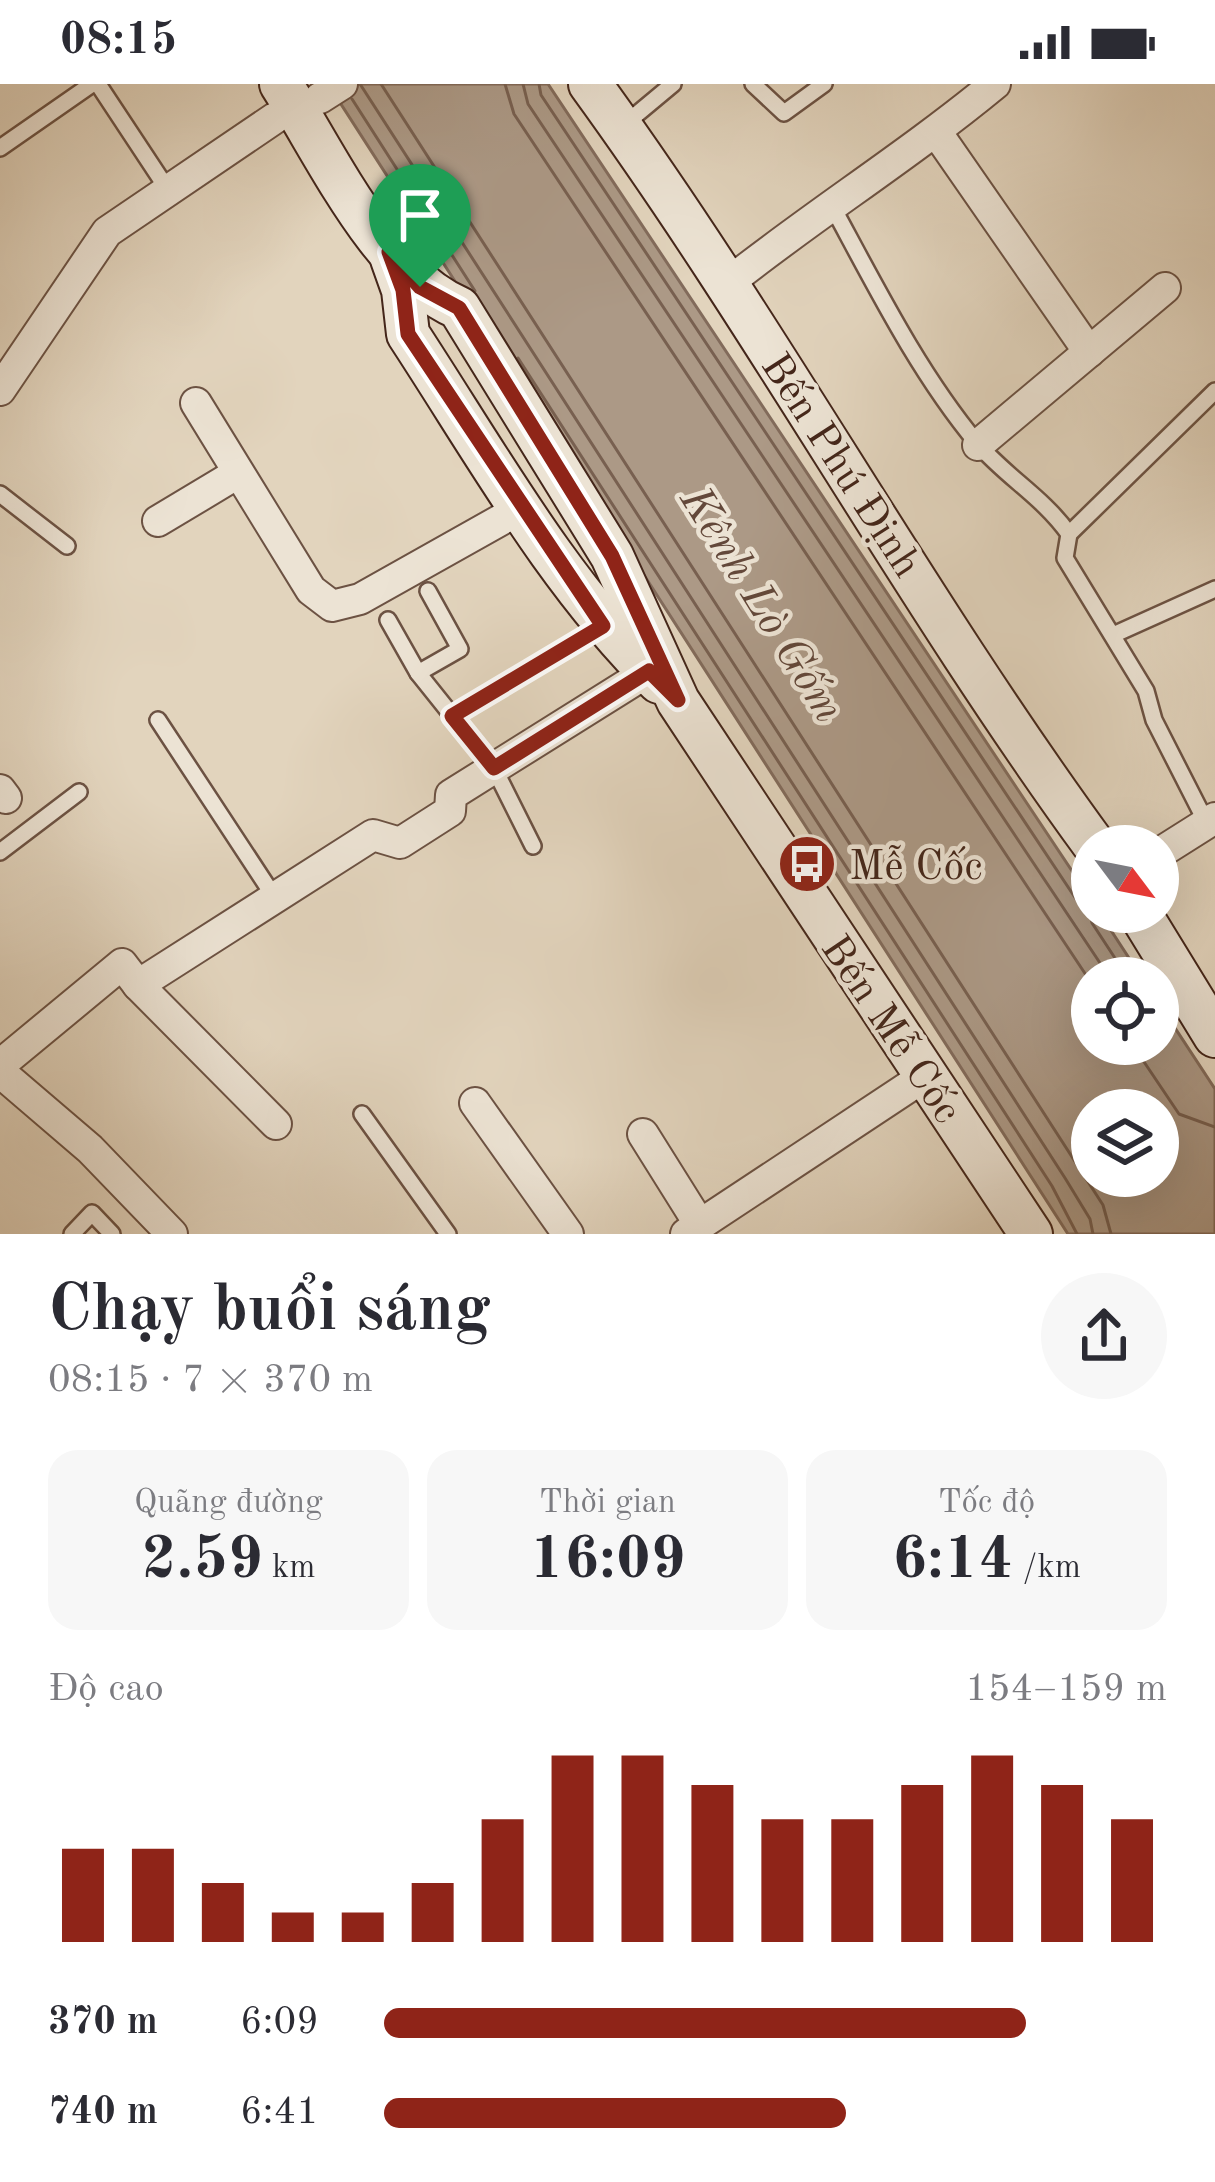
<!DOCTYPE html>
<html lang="vi">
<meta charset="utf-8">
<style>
:root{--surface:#fff;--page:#f7f7f7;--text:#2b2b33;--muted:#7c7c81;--accent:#8f2418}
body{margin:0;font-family:"Old Standard TT",serif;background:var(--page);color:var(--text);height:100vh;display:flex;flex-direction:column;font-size:45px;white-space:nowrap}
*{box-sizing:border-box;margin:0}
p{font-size:39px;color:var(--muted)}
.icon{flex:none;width:66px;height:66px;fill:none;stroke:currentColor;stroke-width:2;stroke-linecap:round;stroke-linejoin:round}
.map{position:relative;height:1150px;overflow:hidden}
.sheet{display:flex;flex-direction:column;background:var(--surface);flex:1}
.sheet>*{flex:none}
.needle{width:78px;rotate:122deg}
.buttons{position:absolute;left:1071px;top:741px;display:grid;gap:24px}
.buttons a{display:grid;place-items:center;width:108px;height:108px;border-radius:50%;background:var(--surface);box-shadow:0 12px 48px #0002;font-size:60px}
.pin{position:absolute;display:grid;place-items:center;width:102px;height:102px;color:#fff;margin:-123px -51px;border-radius:50% 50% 50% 0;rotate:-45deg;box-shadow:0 0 12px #0007}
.pin .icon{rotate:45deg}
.round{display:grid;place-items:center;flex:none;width:126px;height:126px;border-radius:63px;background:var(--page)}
.overview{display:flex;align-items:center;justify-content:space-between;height:204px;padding:0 48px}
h1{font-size:66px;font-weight:600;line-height:90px}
.figures{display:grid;grid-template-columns:repeat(3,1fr);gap:18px;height:204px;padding:12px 48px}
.figures div{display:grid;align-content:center;border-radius:30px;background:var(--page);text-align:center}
.figures b{font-size:60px;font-weight:600}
.figures small{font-size:33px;font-weight:400}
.figures p{font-size:33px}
.chart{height:336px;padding:24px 48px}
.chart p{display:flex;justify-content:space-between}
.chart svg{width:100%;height:216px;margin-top:12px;stroke:var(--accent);stroke-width:6}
ul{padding:0 48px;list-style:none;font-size:39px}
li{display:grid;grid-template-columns:192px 144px 1fr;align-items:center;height:90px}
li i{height:30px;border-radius:15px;background:var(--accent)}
.status{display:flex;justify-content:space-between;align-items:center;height:84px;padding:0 60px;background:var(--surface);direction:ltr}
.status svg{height:33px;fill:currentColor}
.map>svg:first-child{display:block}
.water{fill:#ac9986;stroke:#826b5b;stroke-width:3;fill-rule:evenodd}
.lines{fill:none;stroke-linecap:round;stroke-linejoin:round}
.shore{stroke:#786050;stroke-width:3}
.lane-casing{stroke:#6c5243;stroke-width:20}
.street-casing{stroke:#6c5243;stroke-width:34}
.secondary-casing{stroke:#44261a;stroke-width:46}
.lane{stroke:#ece3d4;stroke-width:15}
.street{stroke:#ece3d4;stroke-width:30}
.secondary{stroke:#ece3d4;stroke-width:42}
.route-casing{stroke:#fff;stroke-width:24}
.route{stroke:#8f2418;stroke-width:15}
.labels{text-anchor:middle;stroke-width:9;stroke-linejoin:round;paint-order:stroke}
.street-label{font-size:42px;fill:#44261a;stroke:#ece3d4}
.poi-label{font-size:42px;fill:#44261a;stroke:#ece3d4;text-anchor:start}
.water-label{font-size:45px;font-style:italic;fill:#63483a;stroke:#ece3d4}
</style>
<div class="status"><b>08:15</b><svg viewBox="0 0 49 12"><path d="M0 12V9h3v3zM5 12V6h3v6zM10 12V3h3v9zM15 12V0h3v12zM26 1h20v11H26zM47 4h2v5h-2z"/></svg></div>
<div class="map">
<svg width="1215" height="1150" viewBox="0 0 1215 1150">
<rect width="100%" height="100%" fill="#e2d4bd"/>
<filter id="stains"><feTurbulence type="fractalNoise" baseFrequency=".00167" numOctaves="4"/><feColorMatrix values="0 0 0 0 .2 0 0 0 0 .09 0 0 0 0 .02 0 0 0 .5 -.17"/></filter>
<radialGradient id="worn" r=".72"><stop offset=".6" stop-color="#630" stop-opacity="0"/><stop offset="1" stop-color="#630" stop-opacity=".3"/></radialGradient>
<path class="water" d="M328,0H548L1092,817V828H1099L1142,894H1092V960H1158V918L1215,1005V1150H1068ZM1092,1026H1158V1092H1092Z"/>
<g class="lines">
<g class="shore">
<polyline points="360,0 1065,1094 1090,1135 1093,1150"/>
<polyline points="381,0 1103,1121 1111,1150"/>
<polyline points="505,0 514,30 1092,900"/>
<polyline points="523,0 528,20 1110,894"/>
<polyline points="539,0 541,11 1076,815 1089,824 1092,839 1128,894"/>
<polyline points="352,15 475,207"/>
<polyline points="518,274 1052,1102 1077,1150"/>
<polyline points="1132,960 1179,1030 1215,1043"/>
</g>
<g class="lane-casing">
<g id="lane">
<polyline points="98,0 168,106"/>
<polyline points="753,0 784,29 824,0"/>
<polyline points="625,40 673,0"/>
<polyline points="0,64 92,0"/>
<path d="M831,120C875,201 918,288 977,359C1006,393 1043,413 1069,450L1065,474L1146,607L1154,636L1206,738"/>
<polyline points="0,410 67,462"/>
<polyline points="1069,450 1215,307"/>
<polyline points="388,536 418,589 494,684 533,762"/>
<polyline points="1113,551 1215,505"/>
<polyline points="418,589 460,565 428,507"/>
<polyline points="452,632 603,542"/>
<polyline points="158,636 275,814"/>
<polyline points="0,768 79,708"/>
<polyline points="362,1030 448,1150"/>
<polyline points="72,1150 92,1129 112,1150"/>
</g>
</g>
<g class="street-casing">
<g id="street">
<polyline points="320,14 342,0"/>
<polyline points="937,49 1089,268"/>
<path d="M728,199C815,130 909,71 995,0"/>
<polyline points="0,306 107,148 275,34"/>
<polyline points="196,319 311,506 332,522 360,515 522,424"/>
<polyline points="978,361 1165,204"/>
<polyline points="158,437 238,389"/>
<polyline points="0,706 6,714"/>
<polyline points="1158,770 1215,734"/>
<polyline points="138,901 276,1040"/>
<polyline points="0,981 122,880 138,901 373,751 400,759 450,727 451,711 649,587"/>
<polyline points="0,988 90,1065 172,1150"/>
<polyline points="475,1019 568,1150"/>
<polyline points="643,1050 700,1141"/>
<polyline points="686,1150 925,992"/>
</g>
</g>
<g class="secondary-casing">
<g id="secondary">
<path d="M281,0C326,70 381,191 459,224L612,472L678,617L1031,1150"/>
<path d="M590,0C769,246 915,516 1095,762"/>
<path d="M392,175L403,206L408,250C486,369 557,498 659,598"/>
<polyline points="1139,828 1215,952"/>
</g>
</g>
<use href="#lane" class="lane"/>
<use href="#street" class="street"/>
<use href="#secondary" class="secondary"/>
</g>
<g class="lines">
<g class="route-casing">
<polygon id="route" points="389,168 420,203 459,224 612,472 678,616 649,587 494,684 452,632 603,542 408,250 403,206"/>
</g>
<use href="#route" class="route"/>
</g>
<defs>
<g id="bus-disc" transform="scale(3)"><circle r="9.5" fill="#8f2418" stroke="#ece3d4"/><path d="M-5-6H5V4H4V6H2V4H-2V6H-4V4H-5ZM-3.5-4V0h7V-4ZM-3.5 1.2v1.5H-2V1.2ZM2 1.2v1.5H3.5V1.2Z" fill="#fff"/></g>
</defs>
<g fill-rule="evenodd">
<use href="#bus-disc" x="807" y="780"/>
</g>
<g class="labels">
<g class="street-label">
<text transform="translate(843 380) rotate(57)" y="15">Bến Phú Định</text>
<text transform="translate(893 944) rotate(56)" y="15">Bến Mễ Cốc</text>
</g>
<g class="poi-label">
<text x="849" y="795">Mễ Cốc</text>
</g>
<g class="water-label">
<text transform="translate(764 519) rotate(58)" y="16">Kênh Lò Gốm</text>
</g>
</g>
<rect width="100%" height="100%" filter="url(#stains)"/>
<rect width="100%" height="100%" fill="url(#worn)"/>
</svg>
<div class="buttons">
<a><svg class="needle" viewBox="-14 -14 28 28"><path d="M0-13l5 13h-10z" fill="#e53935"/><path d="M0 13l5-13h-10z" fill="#7c7c81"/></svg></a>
<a><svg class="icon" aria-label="locate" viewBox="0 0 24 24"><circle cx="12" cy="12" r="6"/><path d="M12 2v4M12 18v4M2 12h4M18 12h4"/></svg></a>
<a><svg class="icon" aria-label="layers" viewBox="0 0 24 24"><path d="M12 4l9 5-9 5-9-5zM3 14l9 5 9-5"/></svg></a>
</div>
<div class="pin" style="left:420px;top:203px;background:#1e9e55"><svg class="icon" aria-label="arrive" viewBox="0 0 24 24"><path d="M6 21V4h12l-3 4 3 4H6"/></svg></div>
</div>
<section class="sheet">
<div class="overview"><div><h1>Chạy buổi sáng</h1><p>08:15 · 7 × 370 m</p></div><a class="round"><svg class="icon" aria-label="share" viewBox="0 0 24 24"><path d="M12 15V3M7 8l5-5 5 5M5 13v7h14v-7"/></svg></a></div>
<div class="figures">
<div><p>Quãng đường</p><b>2.59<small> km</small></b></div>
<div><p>Thời gian</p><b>16:09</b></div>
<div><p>Tốc độ</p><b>6:14<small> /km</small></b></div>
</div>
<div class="chart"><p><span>Độ cao</span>154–159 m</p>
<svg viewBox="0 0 160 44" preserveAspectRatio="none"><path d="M5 44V25M15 44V25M25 44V32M35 44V38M45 44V38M55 44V32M65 44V19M75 44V6M85 44V6M95 44V12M105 44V19M115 44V19M125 44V12M135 44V6M145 44V12M155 44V19"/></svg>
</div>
<ul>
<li><b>370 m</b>6:09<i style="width:82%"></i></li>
<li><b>740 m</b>6:41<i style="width:59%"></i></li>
</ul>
</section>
